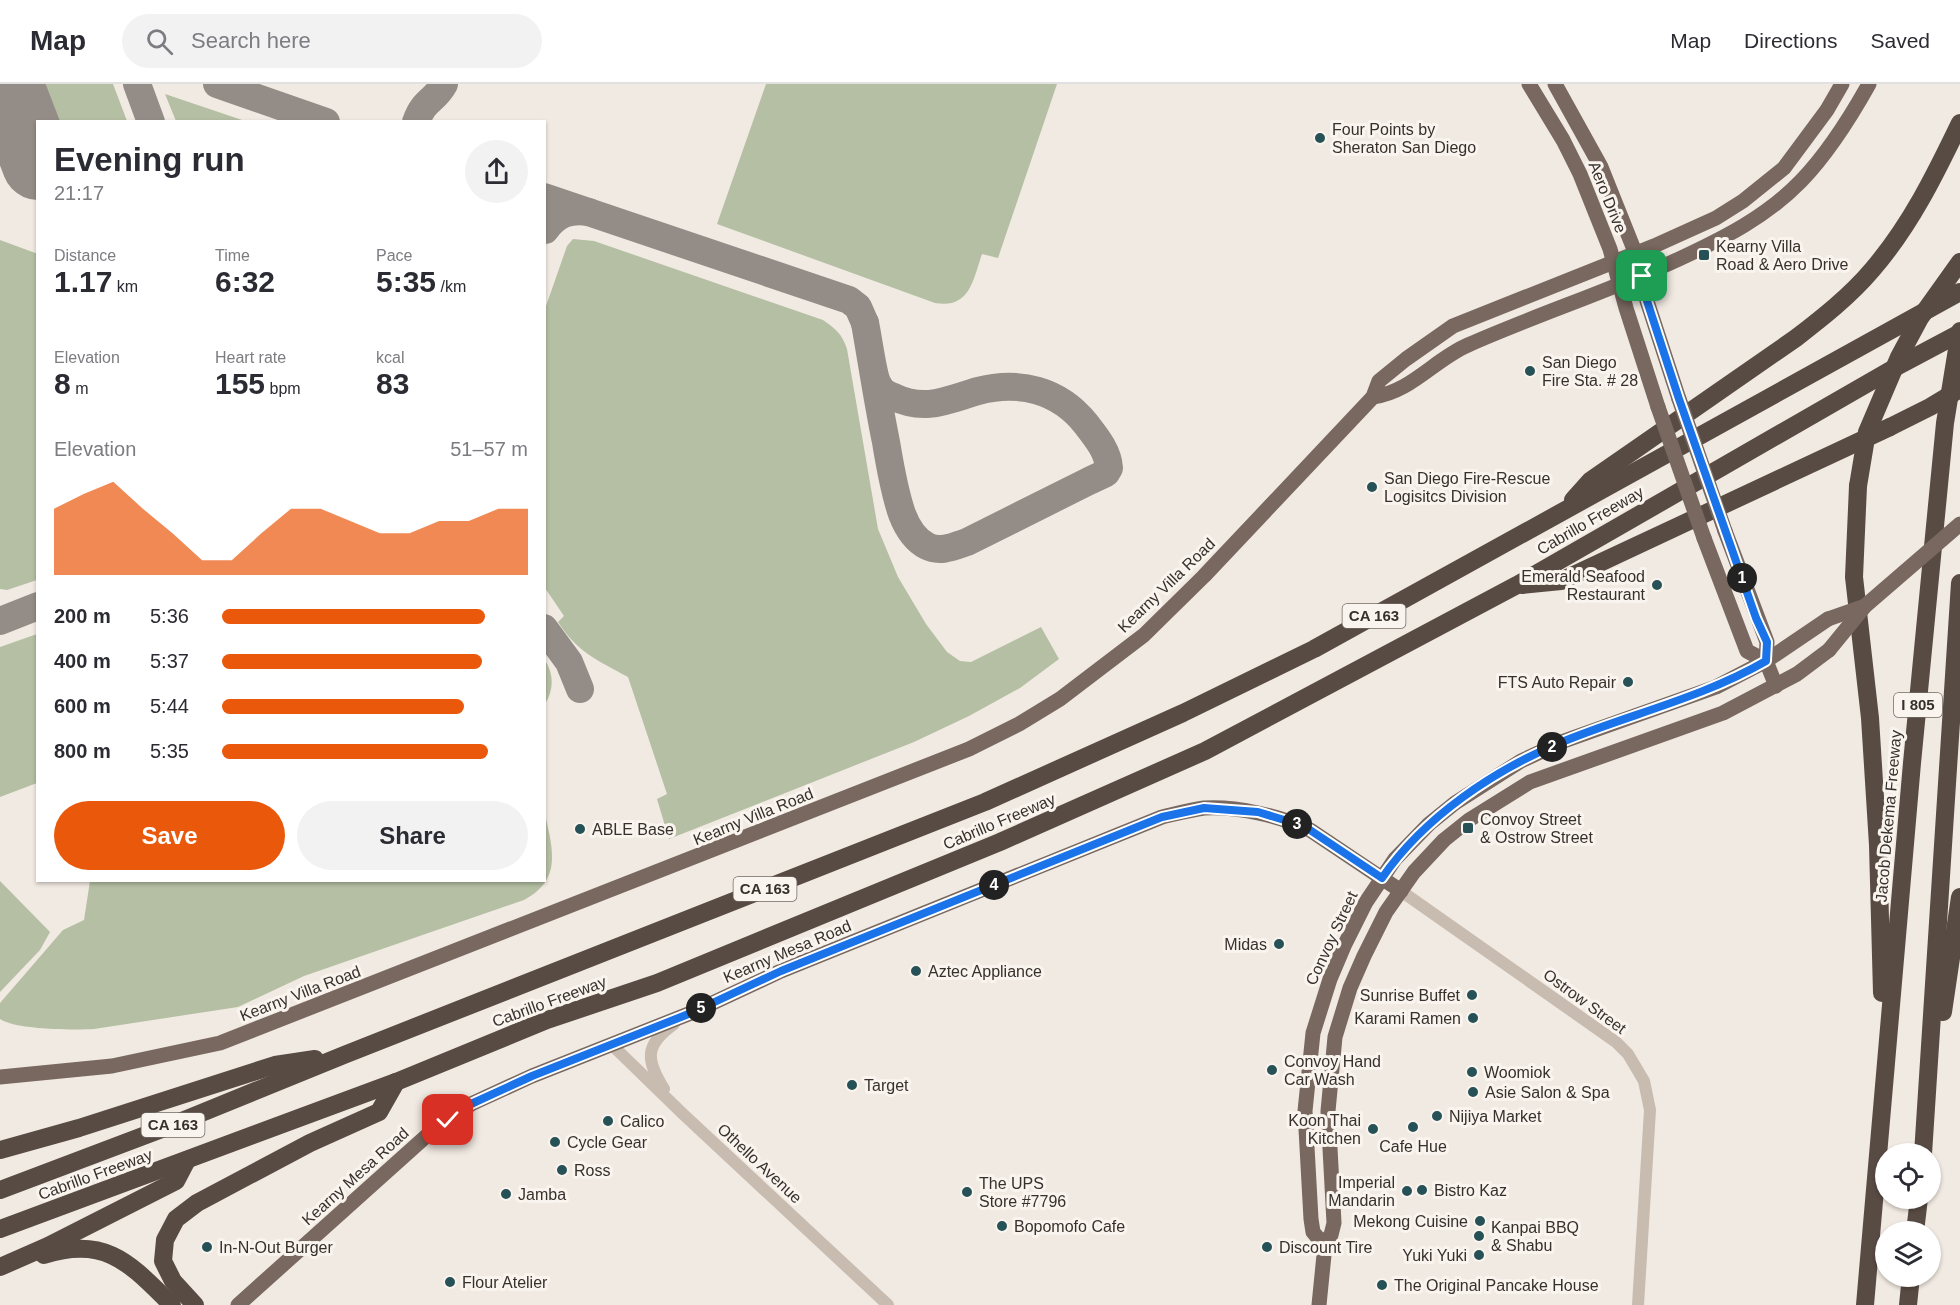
<!DOCTYPE html>
<meta charset="utf-8">
<style>
:root{--surface:#fff;--page:#f2f2f3;--text:#2b2b33;--muted:#7c7c81;--line:#e1e1e2;--accent:#ea580c}
body{margin:0;font-family:Arial,sans-serif;background:var(--page);color:var(--text);height:100vh;display:flex;flex-direction:column;font-size:22px;white-space:nowrap}
*{box-sizing:border-box;margin:0}
p{font-size:20px;color:var(--muted)}
.icon{flex:none;width:33px;height:33px;fill:none;stroke:currentColor;stroke-width:2;stroke-linecap:round;stroke-linejoin:round}
.map{position:relative;flex:1;overflow:hidden}
.details{position:absolute;left:36px;top:36px;width:510px;height:762px;display:flex;flex-direction:column;background:var(--surface);border-radius:0px;box-shadow:0 2px 4px #0004}
.details>*{flex:none}
.buttons{position:absolute;left:1875px;top:1059px;display:grid;gap:12px}
.buttons a{display:grid;place-items:center;width:66px;height:66px;border-radius:50%;background:var(--surface);box-shadow:0 2px 4px #0004;font-size:30px}
.pin{position:absolute;display:grid;place-items:center;width:51px;height:51px;color:#fff;margin:-26px;border-radius:12px;box-shadow:0 3px 9px #0006}
.km{position:absolute;width:30px;height:30px;margin:-15px;border-radius:50%;background:#222;color:#fff;font-size:16px;line-height:30px;text-align:center}
.round{display:grid;place-items:center;flex:none;width:63px;height:63px;border-radius:32px;background:var(--page)}
.headline{display:flex;align-items:center;justify-content:space-between;height:102px;padding:0 18px}
h1{font-size:33px;font-weight:700;line-height:45px}
.stats{display:grid;grid-template-columns:repeat(3,1fr);gap:9px;height:102px;padding:6px 18px}
.stats div{display:grid;align-content:center}
.stats b{font-size:30px;font-weight:700}
.stats small{font-size:16px;font-weight:400}
.stats p{font-size:16px}
.chart{height:168px;padding:12px 18px}
.chart p{display:flex;justify-content:space-between}
.chart svg{width:100%;height:108px;margin-top:6px;fill:var(--accent);opacity:.7}
.button{display:flex;gap:12px;margin-top:auto;padding:12px 18px}
.button a{flex:1;height:69px;border-radius:36px;background:var(--accent);color:#fff;font-size:24px;font-weight:700;line-height:69px;text-align:center}
.button a+a{background:var(--page);color:var(--text)}
ul{padding:0 18px;list-style:none;font-size:20px}
li{display:grid;grid-template-columns:96px 72px 1fr;align-items:center;height:45px}
li i{height:15px;border-radius:8px;background:var(--accent)}
header{display:flex;align-items:center;gap:36px;box-sizing:border-box;height:84px;padding:0 30px;background:var(--surface);border-bottom:2px solid var(--line)}
header strong{font-size:28px}
nav{display:flex;gap:33px;margin-inline-start:auto;font-size:21px}
.search{width:420px;height:54px;background:var(--page);display:flex;align-items:center;gap:15px;box-sizing:border-box;padding:0 21px;border-radius:33px;color:var(--muted);font-size:22px}
.map>svg:first-child{display:block}
.green{fill:#b5bfa3}
.lines{fill:none;stroke-linecap:round;stroke-linejoin:round}
.taxiway{stroke:#948d87;stroke-width:28}
.runway{stroke:#948d87;stroke-width:72}
.minor{stroke:#c8bbaf;stroke-width:12}
.major{stroke:#78685f;stroke-width:15}
.highway{stroke:#584b44;stroke-width:18}
.major-bridge{stroke:#78685f;stroke-width:15}
.highway-bridge{stroke:#584b44;stroke-width:18}
.route-casing{stroke:#fff;stroke-width:12}
.route{stroke:#1a73e8;stroke-width:8}
.poi-dot{fill:#265156;stroke:#f9f4ee;stroke-width:2}
.labels{text-anchor:middle;stroke-width:6;stroke-linejoin:round;paint-order:stroke}
.shield{fill:#f9f4ee;stroke:#726b66;stroke-width:1.5}
.shield-label{font-size:15px;font-weight:bold;fill:#38302c}
.poi-label{font-size:16px;fill:#38302c;stroke:#f9f4ee;text-anchor:start}
.street-label{font-size:16px;fill:#38302c;stroke:#f9f4ee}
</style>
<header>
<strong>Map</strong>
<div class="search"><svg class="icon" aria-label="search" viewBox="0 0 24 24"><circle cx="10" cy="10" r="6"/><path d="M15 15l6 6"/></svg>Search here</div>
<nav><a>Map</a><a>Directions</a><a>Saved</a></nav>
</header>
<div class="map">
<svg width="1960" height="1221" viewBox="0 0 1960 1221">
<rect width="100%" height="100%" fill="#f1eae2"/>
<g class="green">
<polygon points="36,0 113,0 127,37 50,37"/>
<path d="M766,0H1057L998,174L982,170C973,196 970,225 935,219L717,140Z"/>
<polygon points="165,10 245,37 176,37"/>
<path d="M573,155L594,157L823,236C836,245 842,250 847,265L878,445L898,493L926,540L947,568L960,577L971,578L1041,543L1059,575L1020,604L969,632L914,658L669,755L657,715L667,710L628,593C597,576 578,569 558,538L564,532L545,504V225L567,162Z"/>
<polygon points="0,156 38,170 37,496 7,506 0,505"/>
<polygon points="37,550 37,699 0,713 0,563"/>
<path d="M545,576C554,591 554,605 545,620Z"/>
<path d="M545,730C553,766 562,796 524,816L304,892L238,923L94,945C74,946 16,946 0,935V919L63,846L84,836L90,797L544,796Z"/>
<polygon points="0,797 50,848 40,866 0,908"/>
</g>
<g class="lines">
<g class="taxiway">
<polyline points="137,0 151,38"/>
<polyline points="217,0 326,38"/>
<path d="M416,38C424,15 435,17 444,0"/>
<polyline points="544,113 849,216 858,223 865,239"/>
<path d="M545,146C557,130 569,125 589,128"/>
<path d="M865,239C868,252 873,294 879,302C882,308 888,311 894,313C925,328 947,316 978,307C1019,296 1059,306 1086,340C1096,353 1108,367 1109,384L1106,389L1089,397L967,458C955,462 940,469 927,462C915,456 907,443 902,430C894,407 890,382 886,358C878,319 872,279 865,239Z"/>
<polyline points="0,537 38,522"/>
<polyline points="544,544 569,578 580,605"/>
</g>
<polyline class="runway" points="7,0 38,80"/>
<g class="minor">
<polyline points="1401,807 1616,958 1628,970 1644,997 1650,1026 1638,1221"/>
<polyline points="612,961 683,1030 888,1221"/>
<path d="M664,1005C646,976 644,961 674,940"/>
</g>
<g class="major">
<polyline points="1529,0 1563,56 1580,90 1610,165 1626,224 1658,323"/>
<polyline points="1555,0 1601,83 1635,168 1647,217 1679,315"/>
<path d="M1373,313C1411,308 1435,275 1468,261C1538,230 1610,207 1679,175C1724,154 1766,133 1801,97C1828,69 1850,34 1869,0"/>
<polyline points="1725,447 1767,558 1766,577 1776,602"/>
<polyline points="1704,454 1747,567 1766,577"/>
<polyline points="0,993 112,982 220,959 969,665 1019,640 1060,615 1144,551 1204,492 1373,313 1379,297 1406,275 1453,242 1654,162 1716,134 1743,117 1784,84 1827,26 1842,0"/>
<polyline points="1323,1160 1331,1151 1334,1139 1328,1027 1335,953 1350,904 1364,872 1386,828 1414,788 1444,756 1469,736 1530,698 1723,629 1797,590 1829,566"/>
<path d="M238,1221L432,1047L471,1020L532,992L691,929L781,887L1162,733C1175,730 1190,726 1204,724C1237,722 1280,732 1310,746L1401,807"/>
<polyline points="1319,1221 1324,1171 1323,1160 1313,1148 1311,1135 1305,1027 1313,949 1330,895 1344,862 1366,818 1395,775 1429,740 1455,719 1521,677 1564,657 1716,603 1766,577 1828,535"/>
</g>
<g class="highway">
<polyline points="1858,402 1854,493 1870,634 1878,761 1882,909"/>
<path d="M1573,416L1590,397L1796,254C1822,234 1850,212 1872,186C1910,142 1935,91 1960,39"/>
<polyline points="1522,501 1561,497 1890,343"/>
<polyline points="1943,928 1960,813"/>
<polyline points="0,1066 79,1044 275,981 315,975"/>
<polyline points="1923,1070 1960,499"/>
<polyline points="0,1106 167,1043 344,971 985,718 1183,629 1314,565 1960,208"/>
<polyline points="0,1145 396,998 547,936 657,899 1000,758 1205,667 1517,501 1896,283"/>
<polyline points="1915,1148 1919,1114"/>
<path d="M44,1171C107,1151 131,1181 172,1221"/>
<polyline points="0,1183 48,1162 176,1097 187,1076"/>
<polyline points="195,1221 173,1197 163,1177 165,1156 176,1135 197,1119 310,1059 379,1028 396,998"/>
<polyline points="1865,1221 1912,679 1945,339 1960,247"/>
<polyline points="1908,1221 1911,1192"/>
</g>
<g class="major-bridge">
<polyline points="1679,315 1725,447"/>
<polyline points="1658,323 1704,454"/>
<polyline points="1828,535 1865,522"/>
<polyline points="1829,566 1865,522 1960,440"/>
</g>
<g class="highway-bridge">
<polyline points="1896,283 1960,249"/>
<polyline points="1890,343 1930,323 1960,305"/>
<polyline points="1858,402 1867,348 1899,273 1920,234 1960,178"/>
</g>
</g>
<g class="lines">
<g class="route-casing">
<path id="route" d="M448,1036L471,1020L532,992L691,929L781,887L1162,733L1204,724L1258,728L1294,739L1310,746L1382,794C1424,733 1494,686 1562,658C1630,630 1702,614 1766,577L1767,558L1756,534L1679,315L1647,217L1642,192"/>
</g>
<use href="#route" class="route"/>
</g>
<g class="poi-dot">
<circle cx="1320" cy="54" r="6"/>
<rect x="1698" y="165" width="12" height="12" rx="3"/>
<circle cx="1530" cy="287" r="6"/>
<circle cx="1372" cy="403" r="6"/>
<circle cx="1657" cy="501" r="6"/>
<circle cx="1628" cy="598" r="6"/>
<rect x="1462" y="738" width="12" height="12" rx="3"/>
<circle cx="580" cy="745" r="6"/>
<circle cx="1279" cy="860" r="6"/>
<circle cx="916" cy="887" r="6"/>
<circle cx="1472" cy="911" r="6"/>
<circle cx="1473" cy="934" r="6"/>
<circle cx="1272" cy="986" r="6"/>
<circle cx="1472" cy="988" r="6"/>
<circle cx="852" cy="1001" r="6"/>
<circle cx="1473" cy="1008" r="6"/>
<circle cx="1437" cy="1032" r="6"/>
<circle cx="608" cy="1037" r="6"/>
<circle cx="1413" cy="1043" r="6"/>
<circle cx="1373" cy="1045" r="6"/>
<circle cx="555" cy="1058" r="6"/>
<circle cx="562" cy="1086" r="6"/>
<circle cx="1422" cy="1106" r="6"/>
<circle cx="1407" cy="1107" r="6"/>
<circle cx="967" cy="1108" r="6"/>
<circle cx="506" cy="1110" r="6"/>
<circle cx="1480" cy="1137" r="6"/>
<circle cx="1002" cy="1142" r="6"/>
<circle cx="1479" cy="1152" r="6"/>
<circle cx="207" cy="1163" r="6"/>
<circle cx="1267" cy="1163" r="6"/>
<circle cx="1479" cy="1171" r="6"/>
<circle cx="450" cy="1198" r="6"/>
<circle cx="1382" cy="1201" r="6"/>
</g>
<g class="labels">
<g class="shield">
<rect x="1342.5" y="520" width="63" height="24" rx="4.5"/>
<rect x="1894" y="609" width="48" height="24" rx="4.5"/>
<rect x="733.5" y="793" width="63" height="24" rx="4.5"/>
<rect x="141.5" y="1029" width="63" height="24" rx="4.5"/>
</g>
<g class="shield-label">
<text x="1374" y="537">CA 163</text>
<text x="1918" y="626">I 805</text>
<text x="765" y="810">CA 163</text>
<text x="173" y="1046">CA 163</text>
</g>
<g class="poi-label">
<text x="1332" y="51">Four Points by<tspan x="1332" dy="18">Sheraton San Diego</tspan></text>
<text x="1716" y="168">Kearny Villa<tspan x="1716" dy="18">Road &amp; Aero Drive</tspan></text>
<text x="1542" y="284">San Diego<tspan x="1542" dy="18">Fire Sta. # 28</tspan></text>
<text x="1384" y="400">San Diego Fire-Rescue<tspan x="1384" dy="18">Logisitcs Division</tspan></text>
<text x="1645" y="498" text-anchor="end">Emerald Seafood<tspan x="1645" dy="18">Restaurant</tspan></text>
<text x="1616" y="604" text-anchor="end">FTS Auto Repair</text>
<text x="1480" y="741">Convoy Street<tspan x="1480" dy="18">&amp; Ostrow Street</tspan></text>
<text x="592" y="751">ABLE Base</text>
<text x="1267" y="866" text-anchor="end">Midas</text>
<text x="928" y="893">Aztec Appliance</text>
<text x="1460" y="917" text-anchor="end">Sunrise Buffet</text>
<text x="1461" y="940" text-anchor="end">Karami Ramen</text>
<text x="1284" y="983">Convoy Hand<tspan x="1284" dy="18">Car Wash</tspan></text>
<text x="1484" y="994">Woomiok</text>
<text x="864" y="1007">Target</text>
<text x="1485" y="1014">Asie Salon &amp; Spa</text>
<text x="1449" y="1038">Nijiya Market</text>
<text x="1361" y="1042" text-anchor="end">Koon Thai<tspan x="1361" dy="18">Kitchen</tspan></text>
<text x="620" y="1043">Calico</text>
<text x="567" y="1064">Cycle Gear</text>
<text x="1413" y="1068" text-anchor="middle">Cafe Hue</text>
<text x="574" y="1092">Ross</text>
<text x="1395" y="1104" text-anchor="end">Imperial<tspan x="1395" dy="18">Mandarin</tspan></text>
<text x="979" y="1105">The UPS<tspan x="979" dy="18">Store #7796</tspan></text>
<text x="1434" y="1112">Bistro Kaz</text>
<text x="518" y="1116">Jamba</text>
<text x="1468" y="1143" text-anchor="end">Mekong Cuisine</text>
<text x="1014" y="1148">Bopomofo Cafe</text>
<text x="1491" y="1149">Kanpai BBQ<tspan x="1491" dy="18">&amp; Shabu</tspan></text>
<text x="219" y="1169">In-N-Out Burger</text>
<text x="1279" y="1169">Discount Tire</text>
<text x="1467" y="1177" text-anchor="end">Yuki Yuki</text>
<text x="462" y="1204">Flour Atelier</text>
<text x="1394" y="1207">The Original Pancake House</text>
</g>
<g class="street-label">
<text transform="translate(1608 113) rotate(68)" y="6">Aero Drive</text>
<text transform="translate(1590 436) rotate(-30)" y="6">Cabrillo Freeway</text>
<text transform="translate(1166 501) rotate(-44)" y="6">Kearny Villa Road</text>
<text transform="translate(753 732) rotate(-22)" y="6">Kearny Villa Road</text>
<text transform="translate(1888 732) rotate(-85)" y="6">Jacob Dekema Freeway</text>
<text transform="translate(999 737) rotate(-23)" y="6">Cabrillo Freeway</text>
<text transform="translate(1331 854) rotate(-65)" y="6">Convoy Street</text>
<text transform="translate(787 867) rotate(-23)" y="6">Kearny Mesa Road</text>
<text transform="translate(300 909) rotate(-21)" y="6">Kearny Villa Road</text>
<text transform="translate(549 917) rotate(-20)" y="6">Cabrillo Freeway</text>
<text transform="translate(1585 917) rotate(36)" y="6">Ostrow Street</text>
<text transform="translate(760 1079) rotate(43)" y="6">Othello Avenue</text>
<text transform="translate(95 1090) rotate(-20)" y="6">Cabrillo Freeway</text>
<text transform="translate(355 1092) rotate(-42)" y="6">Kearny Mesa Road</text>
</g>
</g>
</svg>
<div class="buttons">
<a><svg class="icon" aria-label="locate" viewBox="0 0 24 24"><circle cx="12" cy="12" r="6"/><path d="M12 2v4M12 18v4M2 12h4M18 12h4"/></svg></a>
<a><svg class="icon" aria-label="layers" viewBox="0 0 24 24"><path d="M12 4l9 5-9 5-9-5zM3 14l9 5 9-5"/></svg></a>
</div>
<div class="pin" style="left:1642px;top:192px;background:#1e9e55"><svg class="icon" aria-label="arrive" viewBox="0 0 24 24"><path d="M6 21V4h12l-3 4 3 4H6"/></svg></div>
<div class="pin" style="left:448px;top:1036px;background:#d93025"><svg class="icon" aria-label="check" viewBox="0 0 24 24"><path d="M5 12l5 5 9-10"/></svg></div>
<b class="km" style="left:1742px;top:494px">1</b>
<b class="km" style="left:1552px;top:663px">2</b>
<b class="km" style="left:1297px;top:740px">3</b>
<b class="km" style="left:994px;top:801px">4</b>
<b class="km" style="left:701px;top:924px">5</b>
<section class="details">
<div class="headline"><div><h1>Evening run</h1><p>21:17</p></div><a class="round"><svg class="icon" aria-label="share" viewBox="0 0 24 24"><path d="M12 15V3M7 8l5-5 5 5M5 13v7h14v-7"/></svg></a></div>
<div class="stats">
<div><p>Distance</p><b>1.17<small> km</small></b></div>
<div><p>Time</p><b>6:32</b></div>
<div><p>Pace</p><b>5:35<small> /km</small></b></div>
</div>
<div class="stats">
<div><p>Elevation</p><b>8<small> m</small></b></div>
<div><p>Heart rate</p><b>155<small> bpm</small></b></div>
<div><p>kcal</p><b>83</b></div>
</div>
<div class="chart"><p><span>Elevation</span>51–57 m</p>
<svg viewBox="0 0 160 44" preserveAspectRatio="none"><path d="M0 44V17L10 11L20 6L30 17L40 27L50 38L60 38L70 27L80 17L90 17L100 22L110 27L120 27L130 22L140 22L150 17L160 17V44z"/></svg>
</div>
<ul>
<li><b>200 m</b>5:36<i style="width:86%"></i></li>
<li><b>400 m</b>5:37<i style="width:85%"></i></li>
<li><b>600 m</b>5:44<i style="width:79%"></i></li>
<li><b>800 m</b>5:35<i style="width:87%"></i></li>
</ul>
<div class="button"><a>Save</a><a>Share</a></div>
</section>
</div>
